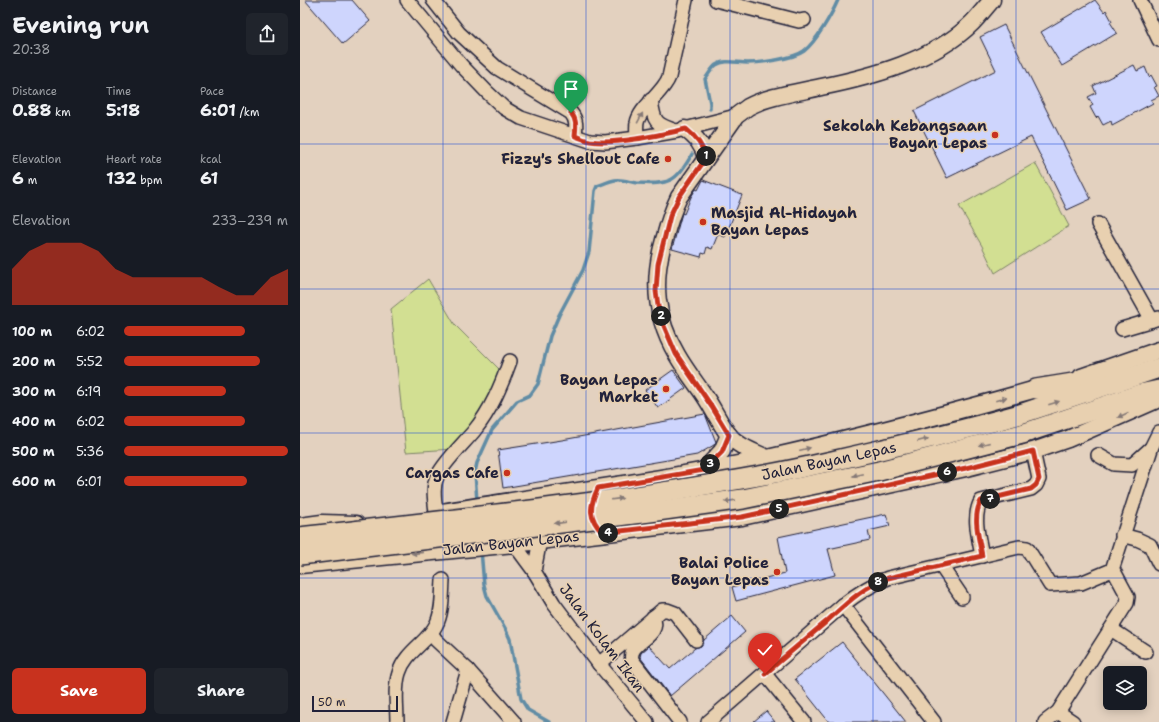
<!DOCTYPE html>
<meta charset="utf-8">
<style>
:root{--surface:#171b24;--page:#20242c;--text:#f1f3f6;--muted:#9ea1a6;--accent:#c8321e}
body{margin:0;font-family:"Shantell Sans",sans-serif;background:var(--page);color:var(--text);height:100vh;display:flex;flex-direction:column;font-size:15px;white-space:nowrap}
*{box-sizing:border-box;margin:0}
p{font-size:13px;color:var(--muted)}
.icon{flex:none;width:22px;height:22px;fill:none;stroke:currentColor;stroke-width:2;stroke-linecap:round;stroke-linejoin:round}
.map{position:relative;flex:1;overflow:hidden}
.drawer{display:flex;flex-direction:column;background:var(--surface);width:300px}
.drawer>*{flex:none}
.buttons{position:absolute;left:803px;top:666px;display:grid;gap:8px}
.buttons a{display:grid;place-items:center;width:44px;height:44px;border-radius:6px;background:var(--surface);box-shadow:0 2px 10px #0003;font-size:20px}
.scale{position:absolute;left:12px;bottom:10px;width:86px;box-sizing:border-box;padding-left:4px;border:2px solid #22223b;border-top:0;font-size:11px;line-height:14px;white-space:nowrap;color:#22223b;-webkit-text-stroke:3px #e8d0b0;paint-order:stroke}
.pin{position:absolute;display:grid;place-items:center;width:34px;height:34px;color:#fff;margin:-41px -17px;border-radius:50% 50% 50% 0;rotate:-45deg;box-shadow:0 0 4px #0007}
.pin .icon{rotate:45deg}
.km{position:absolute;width:20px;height:20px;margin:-10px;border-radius:50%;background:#222;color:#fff;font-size:11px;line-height:20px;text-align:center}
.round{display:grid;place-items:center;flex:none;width:42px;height:42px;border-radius:6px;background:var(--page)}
.headline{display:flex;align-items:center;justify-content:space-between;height:68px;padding:0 12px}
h1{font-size:22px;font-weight:700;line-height:30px}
.metrics{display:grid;grid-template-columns:repeat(3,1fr);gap:6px;height:68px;padding:4px 12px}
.metrics div{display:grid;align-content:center}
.metrics b{font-size:17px;font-weight:700}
.metrics small{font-size:11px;font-weight:400}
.metrics p{font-size:11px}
.chart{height:112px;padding:8px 12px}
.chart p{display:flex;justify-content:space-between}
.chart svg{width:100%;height:72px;margin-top:4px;fill:var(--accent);opacity:.7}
.cta{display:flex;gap:8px;margin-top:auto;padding:8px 12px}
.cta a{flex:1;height:46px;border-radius:6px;background:var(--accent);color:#fff;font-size:16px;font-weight:700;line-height:46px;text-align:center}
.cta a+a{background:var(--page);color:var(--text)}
ul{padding:0 12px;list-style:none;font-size:13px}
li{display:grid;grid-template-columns:64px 48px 1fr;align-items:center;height:30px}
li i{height:10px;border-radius:5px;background:var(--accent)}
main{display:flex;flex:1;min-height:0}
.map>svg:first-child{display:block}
.green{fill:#d2df92;stroke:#7a8066}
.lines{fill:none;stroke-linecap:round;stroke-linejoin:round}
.stream{stroke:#608ca5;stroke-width:3.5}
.building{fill:#ced5fd;stroke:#22223b}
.minor-casing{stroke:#22223b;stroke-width:16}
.major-casing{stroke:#22223b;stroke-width:19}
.highway-casing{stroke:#22223b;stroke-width:22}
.minor{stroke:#e8d0b0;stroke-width:13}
.major{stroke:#e8d0b0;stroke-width:16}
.highway{stroke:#e8d0b0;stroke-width:19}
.highway-bridge-casing{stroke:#22223b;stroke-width:22;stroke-linecap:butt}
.highway-bridge{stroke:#e8d0b0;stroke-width:19}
.oneway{fill:#857976}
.route-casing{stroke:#fff;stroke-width:8}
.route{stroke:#c8321e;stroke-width:5}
.grid{fill:none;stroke:#1d4ed8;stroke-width:1;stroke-opacity:0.55}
.poi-dot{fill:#c8321e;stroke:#e8d0b0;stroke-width:1.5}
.labels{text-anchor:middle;stroke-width:3;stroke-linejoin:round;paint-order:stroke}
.poi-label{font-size:15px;font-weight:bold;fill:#22223b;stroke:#e8d0b0;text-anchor:end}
.street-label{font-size:15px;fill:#22223b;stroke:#e8d0b0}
</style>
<main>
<section class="drawer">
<div class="headline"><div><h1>Evening run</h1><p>20:38</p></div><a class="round"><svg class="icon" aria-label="share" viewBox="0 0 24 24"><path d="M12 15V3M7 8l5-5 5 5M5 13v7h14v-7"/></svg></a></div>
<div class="metrics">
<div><p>Distance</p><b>0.88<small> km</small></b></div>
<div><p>Time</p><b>5:18</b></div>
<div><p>Pace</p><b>6:01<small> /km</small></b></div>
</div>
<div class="metrics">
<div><p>Elevation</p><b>6<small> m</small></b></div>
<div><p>Heart rate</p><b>132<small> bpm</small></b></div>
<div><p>kcal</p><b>61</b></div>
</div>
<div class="chart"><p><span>Elevation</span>233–239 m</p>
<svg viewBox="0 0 160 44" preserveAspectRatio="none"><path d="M0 44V22L10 11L20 6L30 6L40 6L50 11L60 22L70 27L80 27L90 27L100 27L110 27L120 33L130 38L140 38L150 27L160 22V44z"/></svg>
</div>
<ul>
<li><b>100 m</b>6:02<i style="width:74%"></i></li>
<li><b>200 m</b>5:52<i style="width:83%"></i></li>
<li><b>300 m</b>6:19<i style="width:62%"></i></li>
<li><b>400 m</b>6:02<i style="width:74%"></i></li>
<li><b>500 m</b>5:36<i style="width:100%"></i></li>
<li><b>600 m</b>6:01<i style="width:75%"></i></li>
</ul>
<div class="cta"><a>Save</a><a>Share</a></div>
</section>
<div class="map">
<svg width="859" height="722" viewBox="0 0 859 722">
<rect width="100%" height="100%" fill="#e3d1bf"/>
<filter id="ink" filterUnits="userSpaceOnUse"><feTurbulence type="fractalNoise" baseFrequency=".025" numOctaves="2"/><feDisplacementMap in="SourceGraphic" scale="8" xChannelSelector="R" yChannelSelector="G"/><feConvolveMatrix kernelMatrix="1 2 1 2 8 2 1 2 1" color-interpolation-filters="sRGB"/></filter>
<g filter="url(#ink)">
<g class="green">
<polygon points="735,163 769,226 695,273 682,246 659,206"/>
<polygon points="128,279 155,325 201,371 177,419 153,449 106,452 91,309"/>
</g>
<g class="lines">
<g class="stream">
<path d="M410,109V103L405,79C408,75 412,68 416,65C425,59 437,63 447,63C460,63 493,59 504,51C516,42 532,14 538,0"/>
<path d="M177,502L175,472L177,463L192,430L217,401L230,395L238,384L250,336L259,315L283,270L289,252L295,191L297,186C303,184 309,181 315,180C322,179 330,182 337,183C369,185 377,182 392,154"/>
<polyline points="181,550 184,585 187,596 205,628 210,639 221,699 228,710 249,722"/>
</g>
</g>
<g class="building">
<polygon points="5,0 52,0 70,21 43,44"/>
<polygon points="795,0 804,12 806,10 812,21 810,22 817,33 762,66 741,32"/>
<polygon points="704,25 791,199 767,210 731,137 647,178 614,111 696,70 680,37"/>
<polygon points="834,65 837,71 845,67 849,77 851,75 857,86 854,87 859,96 851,100 853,103 812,125 811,121 803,125 798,116 796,118 790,107 793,105 788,97 796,93 793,86"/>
<polygon points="403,180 442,195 425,237 418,234 412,249 407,247 405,254 402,253 401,257 372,249 382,213 384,214 391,197 396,189 398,190"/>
<polygon points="373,370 386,388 358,408 345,390"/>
<polygon points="405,414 416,442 414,445 397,455 203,488 198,450 262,440"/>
<polygon points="586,514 590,526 568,531 570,540 528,549 535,575 436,601 432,587 485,573 478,537"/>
<polygon points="432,616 445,632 370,696 340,657 341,653 349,646 370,669 395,648 401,646 404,640"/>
<polygon points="542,642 606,722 529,722 495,679"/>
<polygon points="466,711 475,722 453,722"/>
</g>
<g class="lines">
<g class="minor-casing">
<g id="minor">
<polyline points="107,0 161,65 187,92 204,108 221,118 290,141 305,142 337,138 377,131 436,116"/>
<path d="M133,0L159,33L197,68L271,113C277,120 276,127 275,136"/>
<polyline points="416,0 499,21 504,20"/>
<polyline points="840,0 859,40"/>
<path d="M351,100C354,122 355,124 376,131"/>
<path d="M337,138C337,133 336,127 337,123C339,108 364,92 369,77L386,0"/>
<polyline points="798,224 852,320"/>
<polyline points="822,329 859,318"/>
<polyline points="798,455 814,464 832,465 851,448"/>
<path d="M136,513C135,501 132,488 137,477C143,463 164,443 174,431C191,410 201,386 210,361"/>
<polyline points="822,535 837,539 850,545 859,564"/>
<polyline points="214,544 234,571 254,604 299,664 347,722"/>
<path d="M682,556C679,538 672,517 681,501L731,489L736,485L739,479L733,451"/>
<polyline points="641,566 662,597"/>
<polyline points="812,570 852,446 859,432"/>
<polyline points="234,571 240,540"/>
<polyline points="543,605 634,722"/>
<path d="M353,617C363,638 327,641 332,660L380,722"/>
<polyline points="811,629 846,652"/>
<polyline points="131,633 136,640 168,670 214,722"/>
<polyline points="299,664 362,610 367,610 375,613 396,640"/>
<polyline points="465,674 504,722"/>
<polyline points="758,712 773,722"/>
<path d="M97,722C97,706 94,688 99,673C105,652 127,643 136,625C143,612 142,594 143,580"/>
<polyline points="153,722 168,670"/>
<path d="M408,722L543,605C558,593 570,585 588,578L719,547L727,548L750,585L781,583L812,570"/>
<polyline points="745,722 758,712 827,603 828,597 815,573 812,570"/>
</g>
</g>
<g class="major-casing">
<g id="major">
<path d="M385,129C396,137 403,145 406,158"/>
<polyline points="781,377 859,350"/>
<path d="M467,458C454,452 437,446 428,434C419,422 413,408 404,395C395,382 385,369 377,355C355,318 352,281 364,240C368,225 372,211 379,197L436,116C440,113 444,110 448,107C467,96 500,92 521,87C571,77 635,60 672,23C679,16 685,8 692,0"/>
<polyline points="404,470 422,451 429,435"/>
<path d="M142,512C250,494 360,481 467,458C561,437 654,412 747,386"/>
<polyline points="0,526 22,523 56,524"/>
<polyline points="0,565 214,544 442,517 666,468 733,451 768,439 859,399"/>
</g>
</g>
<g class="highway-casing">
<g id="highway">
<polyline points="736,389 798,379"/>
<polyline points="717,415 859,368"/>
<polyline points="722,434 840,394 859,390"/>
</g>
</g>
<use href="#minor" class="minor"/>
<use href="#major" class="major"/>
<use href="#highway" class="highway"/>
<g class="highway-bridge-casing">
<g id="highway-bridge">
<path d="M0,537C155,519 311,503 464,475C487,471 510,466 532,461C594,447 656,432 717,415"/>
<polyline points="0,555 350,512 443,499 579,471 722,434"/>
</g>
</g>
<use href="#highway-bridge" class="highway-bridge"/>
</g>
<defs><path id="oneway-solid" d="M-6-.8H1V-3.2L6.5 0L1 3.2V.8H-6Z"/></defs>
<g class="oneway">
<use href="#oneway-solid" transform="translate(340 118) rotate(-62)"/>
<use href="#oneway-solid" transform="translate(701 399) rotate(-16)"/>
<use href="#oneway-solid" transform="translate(754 403) rotate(-18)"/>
<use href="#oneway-solid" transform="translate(823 415) rotate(156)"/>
<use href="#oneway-solid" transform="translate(623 440) rotate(-14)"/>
<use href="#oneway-solid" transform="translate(684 444) rotate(165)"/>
<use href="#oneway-solid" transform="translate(505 449) rotate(-14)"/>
<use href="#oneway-solid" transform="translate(558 475) rotate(168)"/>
<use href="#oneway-solid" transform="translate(317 499) rotate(-7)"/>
<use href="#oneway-solid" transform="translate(430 501) rotate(172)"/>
<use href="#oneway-solid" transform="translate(260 523) rotate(173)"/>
<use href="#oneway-solid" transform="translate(117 553) rotate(174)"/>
</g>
</g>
<g class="lines" filter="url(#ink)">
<g class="route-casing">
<path id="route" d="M271,113C277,120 276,127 275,136C280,138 285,140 290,141C316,145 359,135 386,129C396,137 403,145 406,158L379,197L370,216L358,264L356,291L358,306L361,319L376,354L412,407L429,435L422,452L404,470L298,488C289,507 288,518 303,533L442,517L666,468L733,451L739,479L736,485L731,489L681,501C672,517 679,538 682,556L588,578C561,588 547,603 526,622C506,639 485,656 465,674"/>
</g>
<use href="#route" class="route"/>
</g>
<path class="grid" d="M143,0V722M286,0V722M430,0V722M573,0V722M716,0V722M0,144H859M0,289H859M0,433H859M0,578H859"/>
<g class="poi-dot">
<circle cx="695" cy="135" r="4"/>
<circle cx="368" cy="159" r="4"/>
<circle cx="403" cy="222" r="4"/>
<circle cx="366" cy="389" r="4"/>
<circle cx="207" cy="473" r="4"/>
<circle cx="477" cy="572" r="4"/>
</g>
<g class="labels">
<g class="poi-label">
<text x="687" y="131">Sekolah Kebangsaan<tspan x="687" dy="17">Bayan Lepas</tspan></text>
<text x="360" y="164">Fizzy's Shellout Cafe</text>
<text x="411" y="218" text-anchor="start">Masjid Al-Hidayah<tspan x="411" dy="17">Bayan Lepas</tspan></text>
<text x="358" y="385">Bayan Lepas<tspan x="358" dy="17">Market</tspan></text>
<text x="199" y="478">Cargas Cafe</text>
<text x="469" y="568">Balai Police<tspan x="469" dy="17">Bayan Lepas</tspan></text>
</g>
<g class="street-label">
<text transform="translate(529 461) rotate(-12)" y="5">Jalan Bayan Lepas</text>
<text transform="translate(211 543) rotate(-6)" y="5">Jalan Bayan Lepas</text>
<text transform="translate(302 638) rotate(53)" y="5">Jalan Kolam Ikan</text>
</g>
</g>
</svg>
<div class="buttons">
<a><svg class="icon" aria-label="layers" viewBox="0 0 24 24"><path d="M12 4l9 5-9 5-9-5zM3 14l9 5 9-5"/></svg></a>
</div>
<div class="scale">50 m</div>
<div class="pin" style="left:271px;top:113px;background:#1e9e55"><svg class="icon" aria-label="arrive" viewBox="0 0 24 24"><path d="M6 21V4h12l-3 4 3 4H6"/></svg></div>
<div class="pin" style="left:465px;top:674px;background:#d93025"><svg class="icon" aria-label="check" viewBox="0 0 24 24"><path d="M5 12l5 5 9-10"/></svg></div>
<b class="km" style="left:406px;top:156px">1</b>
<b class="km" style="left:361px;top:316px">2</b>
<b class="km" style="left:410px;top:464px">3</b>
<b class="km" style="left:308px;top:533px">4</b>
<b class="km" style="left:479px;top:509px">5</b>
<b class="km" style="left:647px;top:472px">6</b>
<b class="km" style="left:690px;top:499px">7</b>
<b class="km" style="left:578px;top:582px">8</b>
</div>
</main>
